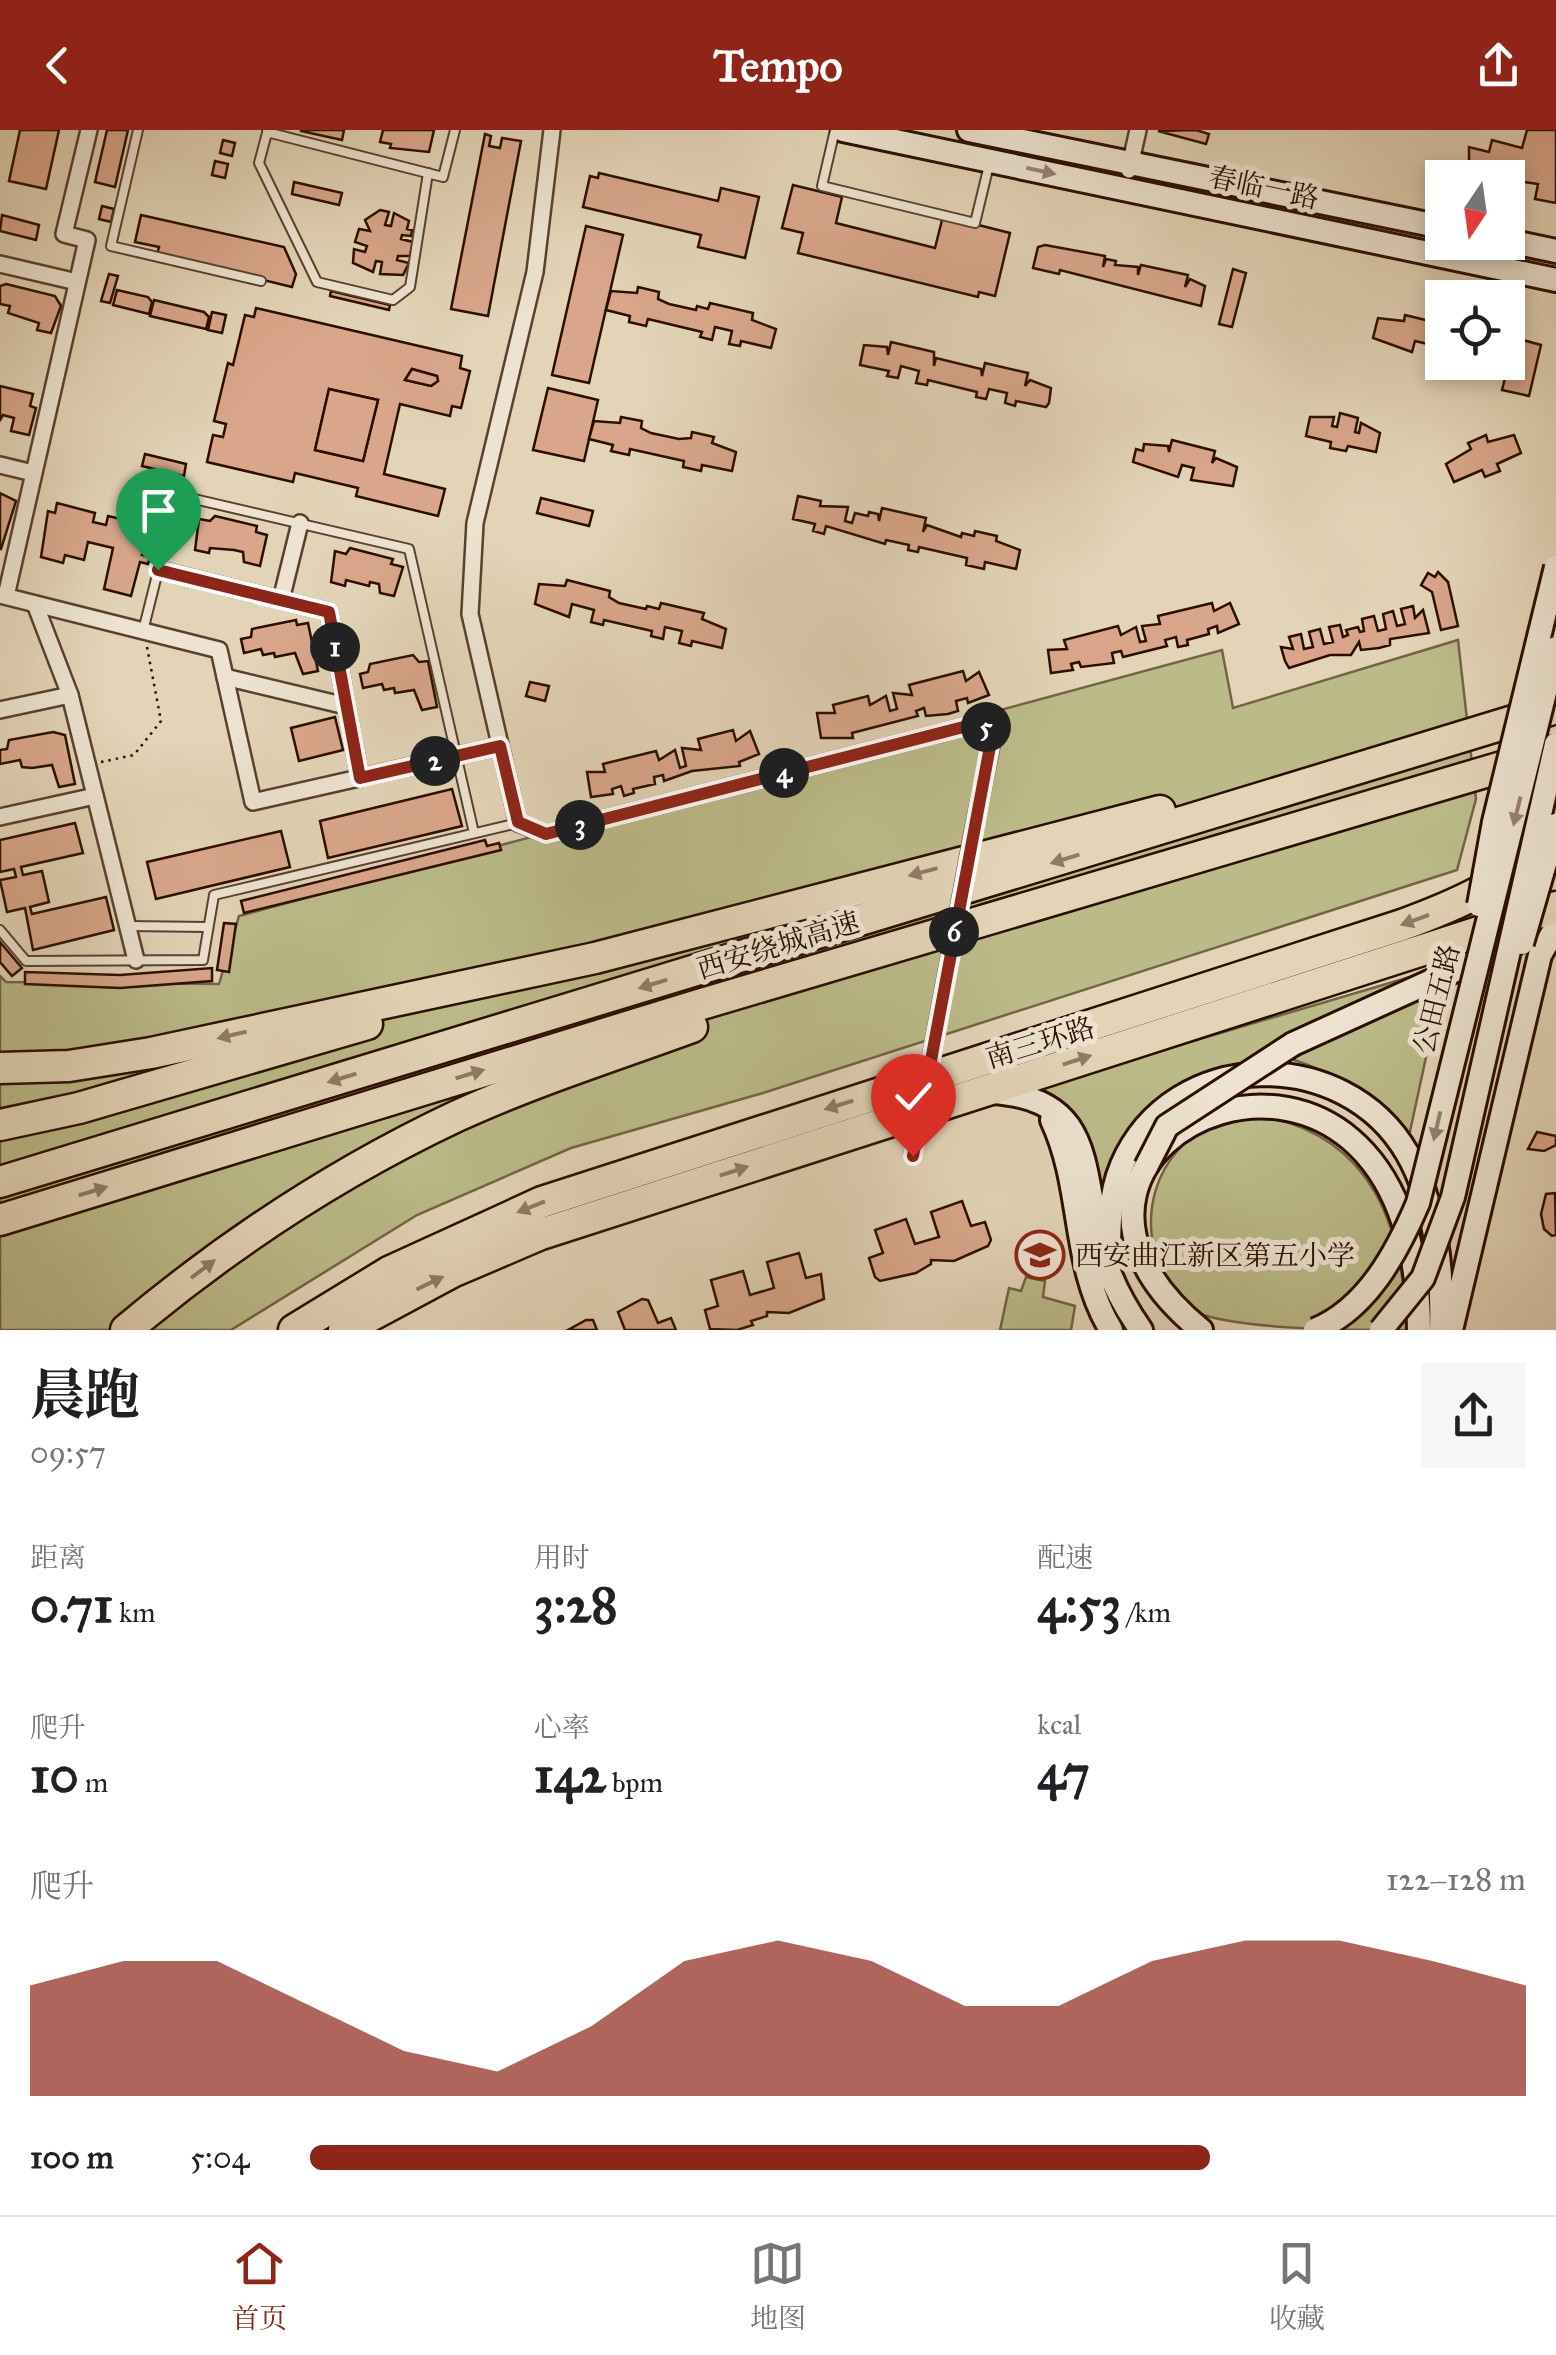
<!DOCTYPE html>
<html lang="zh">
<meta charset="utf-8">
<style>
:root{--surface:#fff;--page:#f6f6f6;--text:#202124;--muted:#757577;--line:#e0e0e0;--accent:#8f2418}
body{margin:0;font-family:"IM FELL Great Primer","Noto Serif SC",serif;background:var(--page);color:var(--text);height:100vh;display:flex;flex-direction:column;font-size:38px;white-space:nowrap}
*{box-sizing:border-box;margin:0}
p{font-size:32px;color:var(--muted)}
.icon{flex:none;width:55px;height:55px;fill:none;stroke:currentColor;stroke-width:2;stroke-linecap:round;stroke-linejoin:round}
.map{position:relative;height:1200px;overflow:hidden}
.side{display:flex;flex-direction:column;background:var(--surface);flex:1}
.side>*{flex:none}
.needle{width:65px;rotate:193deg}
.controls{position:absolute;left:1425px;top:30px;display:grid;gap:20px}
.controls a{display:grid;place-items:center;width:100px;height:100px;border-radius:0px;background:var(--surface);box-shadow:0 5px 15px #0003;font-size:50px}
.pin{position:absolute;display:grid;place-items:center;width:85px;height:85px;color:#fff;margin:-102px -42px;border-radius:50% 50% 50% 0;rotate:-45deg;box-shadow:0 0 10px #0007}
.pin .icon{rotate:45deg}
.km{position:absolute;width:50px;height:50px;margin:-25px;border-radius:50%;background:#222;color:#fff;font-size:28px;line-height:50px;text-align:center}
.round{display:grid;place-items:center;flex:none;width:105px;height:105px;border-radius:0px;background:var(--page)}
.headline{display:flex;align-items:center;justify-content:space-between;height:170px;padding:0 30px}
h1{font-size:55px;font-weight:700;line-height:75px}
.stats{display:grid;grid-template-columns:repeat(3,1fr);gap:15px;height:170px;padding:10px 30px}
.stats div{display:grid;align-content:center}
.stats b{font-size:50px;font-weight:700}
.stats small{font-size:28px;font-weight:400}
.stats p{font-size:28px}
.chart{height:280px;padding:20px 30px}
.chart p{display:flex;justify-content:space-between}
.chart svg{width:100%;height:180px;margin-top:10px;fill:var(--accent);opacity:.7}
ul{padding:0 30px;list-style:none;font-size:32px}
li{display:grid;grid-template-columns:160px 120px 1fr;align-items:center;height:75px}
li i{height:25px;border-radius:12px;background:var(--accent)}
header{display:flex;justify-content:space-between;align-items:center;height:130px;padding:0 30px;background:var(--accent);color:#fff;font-size:45px;font-weight:700}
.tabs{display:flex;justify-content:space-around;align-items:center;height:140px;border-top:2px solid var(--line);background:var(--surface);font-size:28px;color:var(--muted)}
.tabs a{display:grid;justify-items:center;gap:5px}
.tabs .on{color:var(--accent)}
.map>svg:first-child{display:block}
.green{fill:#bbbb89;stroke:#736445;stroke-width:2.5}
.building{fill:#d9a68b;stroke:#2b0e01;stroke-width:2.5;fill-rule:evenodd}
.lines{fill:none;stroke-linecap:round;stroke-linejoin:round}
.lane-casing{stroke:#59402e;stroke-width:12}
.street-casing{stroke:#59402e;stroke-width:20}
.secondary-casing{stroke:#2b0e01;stroke-width:28}
.highway-casing{stroke:#2b0e01;stroke-width:35}
.path{stroke:#2b0e01;stroke-width:2.5;stroke-dasharray:2.5 5;stroke-linecap:butt}
.lane{stroke:#ede3d0;stroke-width:8}
.street{stroke:#ede3d0;stroke-width:15}
.secondary{stroke:#ede3d0;stroke-width:22}
.highway{stroke:#e3d4b7;stroke-width:30}
.street-bridge-casing{stroke:#59402e;stroke-width:20;stroke-linecap:butt}
.secondary-bridge-casing{stroke:#2b0e01;stroke-width:28;stroke-linecap:butt}
.street-bridge{stroke:#ede3d0;stroke-width:15}
.secondary-bridge{stroke:#ede3d0;stroke-width:22}
.oneway{fill:#968373}
.oneway2{fill:#907b65}
.route-casing{stroke:#fff;stroke-width:20}
.route{stroke:#8f2418;stroke-width:12}
.labels{text-anchor:middle;stroke-width:10;stroke-linejoin:round;paint-order:stroke}
.street-label{font-size:28px;fill:#2b0e01;stroke:#ede3d0}
.poi-label{font-size:28px;fill:#2b0e01;stroke:#ede3d0;text-anchor:start}
</style>
<header><svg class="icon" aria-label="back" viewBox="0 0 24 24"><path d="M15 5l-7 7 7 7"/></svg>Tempo<svg class="icon" aria-label="share" viewBox="0 0 24 24"><path d="M12 15V3M7 8l5-5 5 5M5 13v7h14v-7"/></svg></header>
<div class="map">
<svg width="1556" height="1200" viewBox="0 0 1556 1200">
<rect width="100%" height="100%" fill="#e3d4b7"/>
<filter id="stains"><feTurbulence type="fractalNoise" baseFrequency=".002" numOctaves="4"/><feColorMatrix values="0 0 0 0 .2 0 0 0 0 .09 0 0 0 0 .02 0 0 0 .5 -.17"/></filter>
<radialGradient id="worn" r=".72"><stop offset=".6" stop-color="#630" stop-opacity="0"/><stop offset="1" stop-color="#630" stop-opacity=".3"/></radialGradient>
<g class="green">
<polygon points="1458,510 1476,669 1457,740 763,963 571,1018 417,1085 231,1200 0,1200 0,846 6,852 219,854 239,786 1222,520 1233,578"/>
<path d="M1437,839L1244,935L1214,941L1111,1033L1101,1064C1093,1009 1081,984 1031,959Z"/>
<path d="M1441,858L1409,1006C1372,967 1340,944 1288,928Z"/>
<path d="M1261,986C1374,1006 1403,1098 1407,1200C1349,1200 1254,1200 1203,1185C1144,1152 1134,1068 1179,1019C1186,1011 1197,999 1208,994C1223,988 1245,989 1261,986Z"/>
<polygon points="1026,1147 1045,1151 1043,1167 1075,1176 1071,1200 1000,1200 1009,1158 1021,1161"/>
</g>
<g class="building">
<polygon points="20,0 59,0 46,59 9,51"/>
<polygon points="107,0 128,0 115,57 95,52"/>
<polygon points="344,0 342,10 301,1 301,0"/>
<polygon points="383,0 434,0 429,22 390,18 391,14 380,12"/>
<polygon points="1196,0 1209,4 1206,14 1158,1"/>
<polygon points="1527,0 1556,0 1556,73 1535,69 1538,54 1509,50 1508,56 1508,48 1489,48 1469,37 1469,17 1489,22 1492,10 1522,18"/>
<polygon points="485,4 491,6 489,16 500,18 502,8 521,11 488,186 451,179"/>
<polygon points="223,10 235,13 232,26 220,23"/>
<polygon points="215,31 228,34 225,48 212,45"/>
<polygon points="599,43 718,71 721,58 759,67 745,128 698,117 701,105 583,77 590,46 598,48"/>
<polygon points="294,52 342,63 339,75 292,64"/>
<polygon points="793,55 842,67 836,93 935,118 943,86 1010,103 995,166 979,162 978,167 798,123 803,103 782,98"/>
<polygon points="102,76 114,79 111,92 99,89"/>
<polygon points="380,80 389,82 385,95 391,96 394,83 409,91 407,99 412,100 411,106 402,105 401,109 413,112 410,126 398,126 397,130 409,133 403,145 380,144 382,132 376,131 373,142 353,133 354,119 365,122 367,116 355,112 359,99 370,101 365,90"/>
<polygon points="2,85 39,95 36,110 0,101"/>
<polygon points="141,85 284,117 296,144 292,157 157,124 159,117 135,112"/>
<polygon points="586,96 623,105 589,253 552,245"/>
<polygon points="1045,115 1105,126 1103,137 1106,129 1116,131 1115,135 1138,137 1138,145 1141,135 1188,145 1185,157 1190,149 1205,156 1201,176 1060,140 1059,144 1033,138 1038,117"/>
<polygon points="1233,139 1246,143 1232,197 1219,194"/>
<polygon points="109,144 118,146 110,173 101,171"/>
<polygon points="6,154 55,166 61,176 51,203 37,200 39,193 8,183 10,176 0,174 0,156"/>
<polygon points="638,157 659,162 658,169 669,174 696,180 697,176 708,179 710,173 753,183 752,190 776,199 771,218 741,211 740,216 729,214 732,201 715,197 712,210 700,207 702,202 648,189 646,196 629,192 630,186 606,180 611,161 637,163"/>
<polygon points="117,160 148,167 152,172 149,184 113,175"/>
<polygon points="331,161 390,175 389,180 330,166"/>
<polygon points="154,170 204,182 209,187 206,199 150,186"/>
<path d="M256,178L462,226L460,238L470,241L461,278L452,276L450,286L400,274L384,344L445,359L438,386L356,366L358,358L295,343L293,352L207,332L213,305L223,307L226,294L214,291L228,233L233,235L245,185L254,187ZM412,239L437,246L438,251L431,256L405,250ZM329,259L378,270L363,331L315,320Z"/>
<polygon points="212,182 226,185 222,203 208,200"/>
<polygon points="1405,185 1442,194 1442,228 1430,226 1432,215 1415,211 1412,222 1373,208 1378,188 1404,191"/>
<polygon points="1508,206 1541,215 1529,266 1502,260 1507,240 1477,232 1508,232"/>
<polygon points="891,212 934,222 934,236 936,228 981,239 982,246 985,233 1028,243 1025,256 1030,250 1051,258 1049,273 1046,277 1016,271 1015,276 1005,273 1007,263 989,259 986,269 976,267 977,262 928,250 927,255 916,253 919,241 901,236 898,248 887,246 889,241 860,235 864,215 887,217 888,225"/>
<polygon points="412,239 437,246 438,251 431,256 405,250"/>
<polygon points="0,256 33,264 30,276 36,278 29,305 11,301 14,288 3,285 0,290"/>
<polygon points="548,258 598,270 584,331 533,320"/>
<polygon points="329,259 378,270 363,331 315,320"/>
<polygon points="1340,283 1358,288 1355,302 1359,303 1361,293 1380,303 1376,322 1348,316 1346,321 1330,318 1331,312 1306,306 1310,287 1334,287 1332,296 1337,297"/>
<polygon points="621,287 642,291 641,298 651,303 679,309 691,308 692,302 714,307 712,313 736,322 732,341 702,335 701,341 683,337 684,331 630,319 629,325 611,321 613,315 589,309 594,291 620,293"/>
<polygon points="1486,305 1488,312 1514,305 1521,323 1497,334 1500,341 1485,347 1482,340 1454,352 1446,334 1471,319 1468,313"/>
<polygon points="1172,310 1215,321 1212,333 1216,328 1237,337 1233,356 1191,350 1194,338 1182,335 1178,347 1133,332 1136,319 1143,321 1144,314 1168,316 1169,322"/>
<polygon points="145,324 186,334 184,346 142,336"/>
<polygon points="0,363 16,371 1,419 0,419"/>
<polygon points="798,366 821,371 820,376 848,377 845,391 852,393 855,383 868,386 869,382 878,384 879,391 882,378 926,388 923,402 927,395 961,407 962,403 974,406 975,401 997,406 996,411 1020,420 1016,439 985,432 984,439 966,435 967,428 919,417 918,422 908,420 909,415 886,410 885,414 826,396 824,404 813,401 815,394 793,389"/>
<polygon points="541,368 593,381 589,396 537,383"/>
<polygon points="57,373 95,383 93,392 106,395 108,386 146,395 144,404 150,405 142,425 150,427 148,434 140,432 131,466 104,459 113,418 88,412 84,430 65,425 63,433 41,427 48,381 55,383"/>
<polygon points="215,386 257,396 256,402 267,405 260,436 244,432 243,422 234,420 210,418 209,423 195,420 199,389 210,391"/>
<polygon points="350,418 393,429 391,434 403,437 394,466 380,463 379,454 370,452 369,456 346,450 345,456 331,452 335,421 346,424"/>
<polygon points="1438,442 1448,452 1458,496 1441,500 1432,462 1421,455 1428,443 1435,447"/>
<polygon points="567,450 610,461 609,467 619,473 646,479 647,476 659,479 661,473 704,483 702,489 726,499 722,518 692,511 691,516 679,513 682,501 665,497 663,509 651,506 652,501 604,490 603,495 591,492 594,480 572,474 569,487 535,474 539,454 565,456"/>
<polygon points="1212,473 1214,481 1230,473 1239,494 1218,503 1217,496 1208,499 1209,504 1187,510 1188,515 1178,517 1176,507 1165,510 1167,516 1123,527 1121,521 1112,523 1114,533 1081,537 1079,532 1071,534 1073,540 1051,543 1048,520 1067,519 1064,510 1118,496 1121,505 1136,497 1140,512 1146,511 1142,496 1160,494 1158,486"/>
<polygon points="1413,476 1415,488 1423,480 1429,503 1390,509 1390,515 1379,518 1361,520 1359,512 1351,525 1330,525 1289,538 1285,531 1281,517 1293,519 1289,507 1301,504 1304,519 1313,517 1309,502 1320,499 1324,514 1333,512 1329,497 1340,495 1343,507 1348,505 1346,500 1358,497 1360,502 1364,501 1362,489 1374,486 1378,501 1386,499 1383,484 1393,481 1397,496 1405,494 1401,479"/>
<polygon points="296,490 297,495 308,493 318,541 303,544 295,523 275,527 274,523 263,525 261,519 244,523 241,509 251,507 252,499"/>
<polygon points="413,525 419,532 428,531 437,577 422,580 414,560 395,563 394,558 384,560 382,554 363,558 360,544 368,542 370,534"/>
<polygon points="963,541 966,551 979,542 989,565 968,573 967,568 956,571 958,581 948,584 926,586 924,578 916,581 918,586 852,603 853,608 821,608 817,583 835,583 833,575 868,566 870,575 886,566 890,581 897,579 893,563 912,565 909,555"/>
<polygon points="530,552 549,556 545,571 526,566"/>
<polygon points="335,587 343,620 299,631 291,598"/>
<polygon points="733,600 736,611 750,601 759,624 739,632 740,636 692,641 664,651 663,645 654,647 655,654 633,659 634,663 624,666 621,656 612,659 613,664 591,667 587,642 605,642 603,634 656,621 659,630 675,620 680,638 686,636 682,618 701,620 698,609"/>
<polygon points="53,602 65,605 75,654 59,657 52,635 32,638 22,637 20,630 0,634 0,620 7,619 9,610"/>
<polygon points="452,659 462,696 328,728 320,691"/>
<polygon points="75,693 83,723 21,737 23,745 42,741 49,772 30,777 32,784 106,767 114,800 33,820 25,778 7,782 0,750 16,747 14,739 0,742 0,710"/>
<polygon points="281,701 290,737 156,769 147,732"/>
<polygon points="485,710 487,716 499,713 501,720 244,783 241,771"/>
<polygon points="224,793 236,794 229,842 217,840"/>
<polygon points="0,812 22,838 12,846 0,832"/>
<polygon points="212,838 212,851 120,858 25,854 25,842 120,845"/>
<polygon points="1537,1002 1556,1006 1556,1015 1544,1021 1528,1019"/>
<polygon points="1555,1063 1556,1105 1552,1106 1544,1099 1541,1084 1546,1064"/>
<polygon points="962,1071 971,1096 985,1092 991,1110 988,1116 954,1131 931,1130 931,1134 916,1143 880,1151 875,1147 869,1128 883,1123 875,1100 906,1089 915,1114 939,1107 931,1082"/>
<polygon points="799,1123 806,1148 821,1144 824,1169 789,1183 767,1182 767,1186 751,1191 753,1195 737,1200 710,1199 705,1180 718,1176 711,1150 743,1141 750,1165 774,1158 767,1132"/>
<polygon points="642,1169 648,1170 658,1193 671,1188 676,1200 625,1200 618,1182"/>
<polygon points="586,1190 593,1190 597,1200 568,1200"/>
</g>
<g class="lines">
<g class="lane-casing">
<g id="lane">
<polyline points="138,0 111,116 261,151"/>
<polyline points="835,0 822,56 975,93 989,35"/>
<polyline points="267,2 443,47 455,0"/>
<polyline points="267,3 259,33 317,152 393,170 410,157 428,43"/>
<polyline points="143,501 177,365 409,419 474,703"/>
<polyline points="128,796 208,797"/>
<polyline points="0,800 26,831 203,830 214,765 518,693"/>
</g>
</g>
<g class="street-casing">
<g id="street">
<polyline points="552,0 535,142 475,393 470,484 518,693 546,704 983,592 993,605 973,704"/>
<polyline points="1129,40 1138,0"/>
<polyline points="0,134 77,152"/>
<polyline points="0,335 33,343"/>
<polyline points="159,440 329,482 360,648"/>
<polyline points="0,465 219,520 253,672 500,616"/>
<polyline points="6,466 87,110 64,104 89,0"/>
<polyline points="281,470 300,393"/>
<polyline points="35,474 70,565 136,830"/>
<polyline points="225,547 346,576"/>
<polyline points="0,580 70,565"/>
<polyline points="0,687 95,666"/>
</g>
</g>
<g class="secondary-casing">
<g id="secondary">
<polyline points="843,0 1556,150"/>
<polyline points="969,0 1442,97"/>
<polyline points="1508,111 1556,121"/>
<polyline points="1293,914 1526,808"/>
<path d="M992,962C1088,968 1082,1029 1097,1100C1104,1138 1119,1169 1141,1200"/>
<path d="M1052,990C1084,1058 1071,1134 1111,1200"/>
<path d="M1109,1148C1109,1110 1107,1071 1122,1035C1173,917 1344,915 1407,1023C1436,1073 1443,1142 1441,1200"/>
<path d="M1201,1200C964,1008 1417,812 1419,1200"/>
<polyline points="1451,1200 1540,825 1556,797"/>
</g>
</g>
<g class="highway-casing">
<g id="highway">
<polyline points="0,938 69,936 151,923 595,828 1160,681"/>
<polyline points="0,995 79,978 367,894"/>
<polyline points="0,1052 1556,578"/>
<polyline points="0,1090 695,876 1556,621"/>
<path d="M126,1200C227,1115 338,1042 457,986C533,951 613,926 692,897"/>
<path d="M294,1200L389,1142L542,1072L1402,795C1454,776 1508,753 1547,712"/>
<polyline points="344,1200 452,1142 541,1104 1556,777"/>
</g>
</g>
<polyline class="path" points="101,632 134,625 161,591 147,517"/>
<use href="#lane" class="lane"/>
<use href="#street" class="street"/>
<use href="#secondary" class="secondary"/>
<use href="#highway" class="highway"/>
<g class="street-bridge-casing">
<polyline id="street-bridge" points="913,1026 973,704"/>
</g>
<g class="secondary-bridge-casing">
<g id="secondary-bridge">
<polyline points="1479,775 1494,692 1556,437"/>
<polyline points="1522,813 1556,695"/>
<polyline points="1146,1037 1167,996 1293,914"/>
<path d="M1315,1200C1367,1179 1397,1122 1418,1073L1556,518"/>
<polyline points="1381,1200 1423,1148 1453,1067 1556,614"/>
</g>
</g>
<use href="#street-bridge" class="street-bridge"/>
<use href="#secondary-bridge" class="secondary-bridge"/>
</g>
<defs><path id="oneway-solid" d="M-6-.8H1V-3.2L6.5 0L1 3.2V.8H-6Z" transform="scale(2.5)"/></defs>
<g class="oneway">
<use href="#oneway-solid" transform="translate(1041 41) rotate(12)"/>
<use href="#oneway-solid" transform="translate(1517 681) rotate(104)"/>
<use href="#oneway-solid" transform="translate(1437 996) rotate(103)"/>
</g>
<g class="oneway2">
<use href="#oneway-solid" transform="translate(1065 729) rotate(163)"/>
<use href="#oneway-solid" transform="translate(923 742) rotate(165)"/>
<use href="#oneway-solid" transform="translate(1415 790) rotate(160)"/>
<use href="#oneway-solid" transform="translate(653 854) rotate(163)"/>
<use href="#oneway-solid" transform="translate(232 905) rotate(167)"/>
<use href="#oneway-solid" transform="translate(1077 930) rotate(-18)"/>
<use href="#oneway-solid" transform="translate(470 944) rotate(-17)"/>
<use href="#oneway-solid" transform="translate(342 948) rotate(163)"/>
<use href="#oneway-solid" transform="translate(839 975) rotate(163)"/>
<use href="#oneway-solid" transform="translate(734 1041) rotate(-18)"/>
<use href="#oneway-solid" transform="translate(93 1061) rotate(-17)"/>
<use href="#oneway-solid" transform="translate(531 1077) rotate(158)"/>
<use href="#oneway-solid" transform="translate(203 1139) rotate(-37)"/>
<use href="#oneway-solid" transform="translate(430 1153) rotate(-26)"/>
</g>
<g class="lines">
<g class="route-casing">
<polyline id="route" points="158,440 329,482 360,648 500,616 518,692 546,704 983,592 992,606 913,1026"/>
</g>
<use href="#route" class="route"/>
</g>
<defs>
<g id="school-ring" transform="scale(2.5)"><circle r="9.5" fill="#ede3d0" stroke="#8f2418" stroke-width="1.5"/><path d="M0-5L7-2L0 1L-7-2ZM-4 1L0 2.5L4 1V4Q0 6-4 4Z" fill="#8f2418"/></g>
</defs>
<g fill-rule="evenodd">
<use href="#school-ring" x="1040" y="1125"/>
</g>
<g class="labels">
<g class="street-label">
<text transform="translate(1264 57) rotate(12)" y="10">春临一路</text>
<text transform="translate(778 815) rotate(-17)" y="10">西安绕城高速</text>
<text transform="translate(1436 869) rotate(-76)" y="10">公田五路</text>
<text transform="translate(1040 912) rotate(-17)" y="10">南三环路</text>
</g>
<g class="poi-label">
<text x="1075" y="1135">西安曲江新区第五小学</text>
</g>
</g>
<rect width="100%" height="100%" filter="url(#stains)"/>
<rect width="100%" height="100%" fill="url(#worn)"/>
</svg>
<div class="controls">
<a><svg class="needle" viewBox="-14 -14 28 28"><path d="M0-13l5 13h-10z" fill="#e53935"/><path d="M0 13l5-13h-10z" fill="#757577"/></svg></a>
<a><svg class="icon" aria-label="locate" viewBox="0 0 24 24"><circle cx="12" cy="12" r="6"/><path d="M12 2v4M12 18v4M2 12h4M18 12h4"/></svg></a>
</div>
<div class="pin" style="left:158px;top:440px;background:#1e9e55"><svg class="icon" aria-label="arrive" viewBox="0 0 24 24"><path d="M6 21V4h12l-3 4 3 4H6"/></svg></div>
<div class="pin" style="left:913px;top:1026px;background:#d93025"><svg class="icon" aria-label="check" viewBox="0 0 24 24"><path d="M5 12l5 5 9-10"/></svg></div>
<b class="km" style="left:335px;top:517px">1</b>
<b class="km" style="left:435px;top:631px">2</b>
<b class="km" style="left:580px;top:695px">3</b>
<b class="km" style="left:784px;top:643px">4</b>
<b class="km" style="left:986px;top:597px">5</b>
<b class="km" style="left:954px;top:802px">6</b>
</div>
<section class="side">
<div class="headline"><div><h1>晨跑</h1><p>09:57</p></div><a class="round"><svg class="icon" aria-label="share" viewBox="0 0 24 24"><path d="M12 15V3M7 8l5-5 5 5M5 13v7h14v-7"/></svg></a></div>
<div class="stats">
<div><p>距离</p><b>0.71<small> km</small></b></div>
<div><p>用时</p><b>3:28</b></div>
<div><p>配速</p><b>4:53<small> /km</small></b></div>
</div>
<div class="stats">
<div><p>爬升</p><b>10<small> m</small></b></div>
<div><p>心率</p><b>142<small> bpm</small></b></div>
<div><p>kcal</p><b>47</b></div>
</div>
<div class="chart"><p><span>爬升</span>122–128 m</p>
<svg viewBox="0 0 160 44" preserveAspectRatio="none"><path d="M0 44V17L10 11L20 11L30 22L40 33L50 38L60 27L70 11L80 6L90 11L100 22L110 22L120 11L130 6L140 6L150 11L160 17V44z"/></svg>
</div>
<ul>
<li><b>100 m</b>5:04<i style="width:74%"></i></li>
</ul>
</section>
<nav class="tabs">
<a class="on"><svg class="icon" aria-label="home" viewBox="0 0 24 24"><path d="M3 11l9-7 9 7M6 9v11h12V9"/></svg>首页</a>
<a><svg class="icon" aria-label="map" viewBox="0 0 24 24"><path d="M3 6l6-2 6 2 6-2v14l-6 2-6-2-6 2zM9 4v14M15 6v14"/></svg>地图</a>
<a><svg class="icon" aria-label="saved" viewBox="0 0 24 24"><path d="M7 4h10v16l-5-4-5 4z"/></svg>收藏</a>
</nav>
